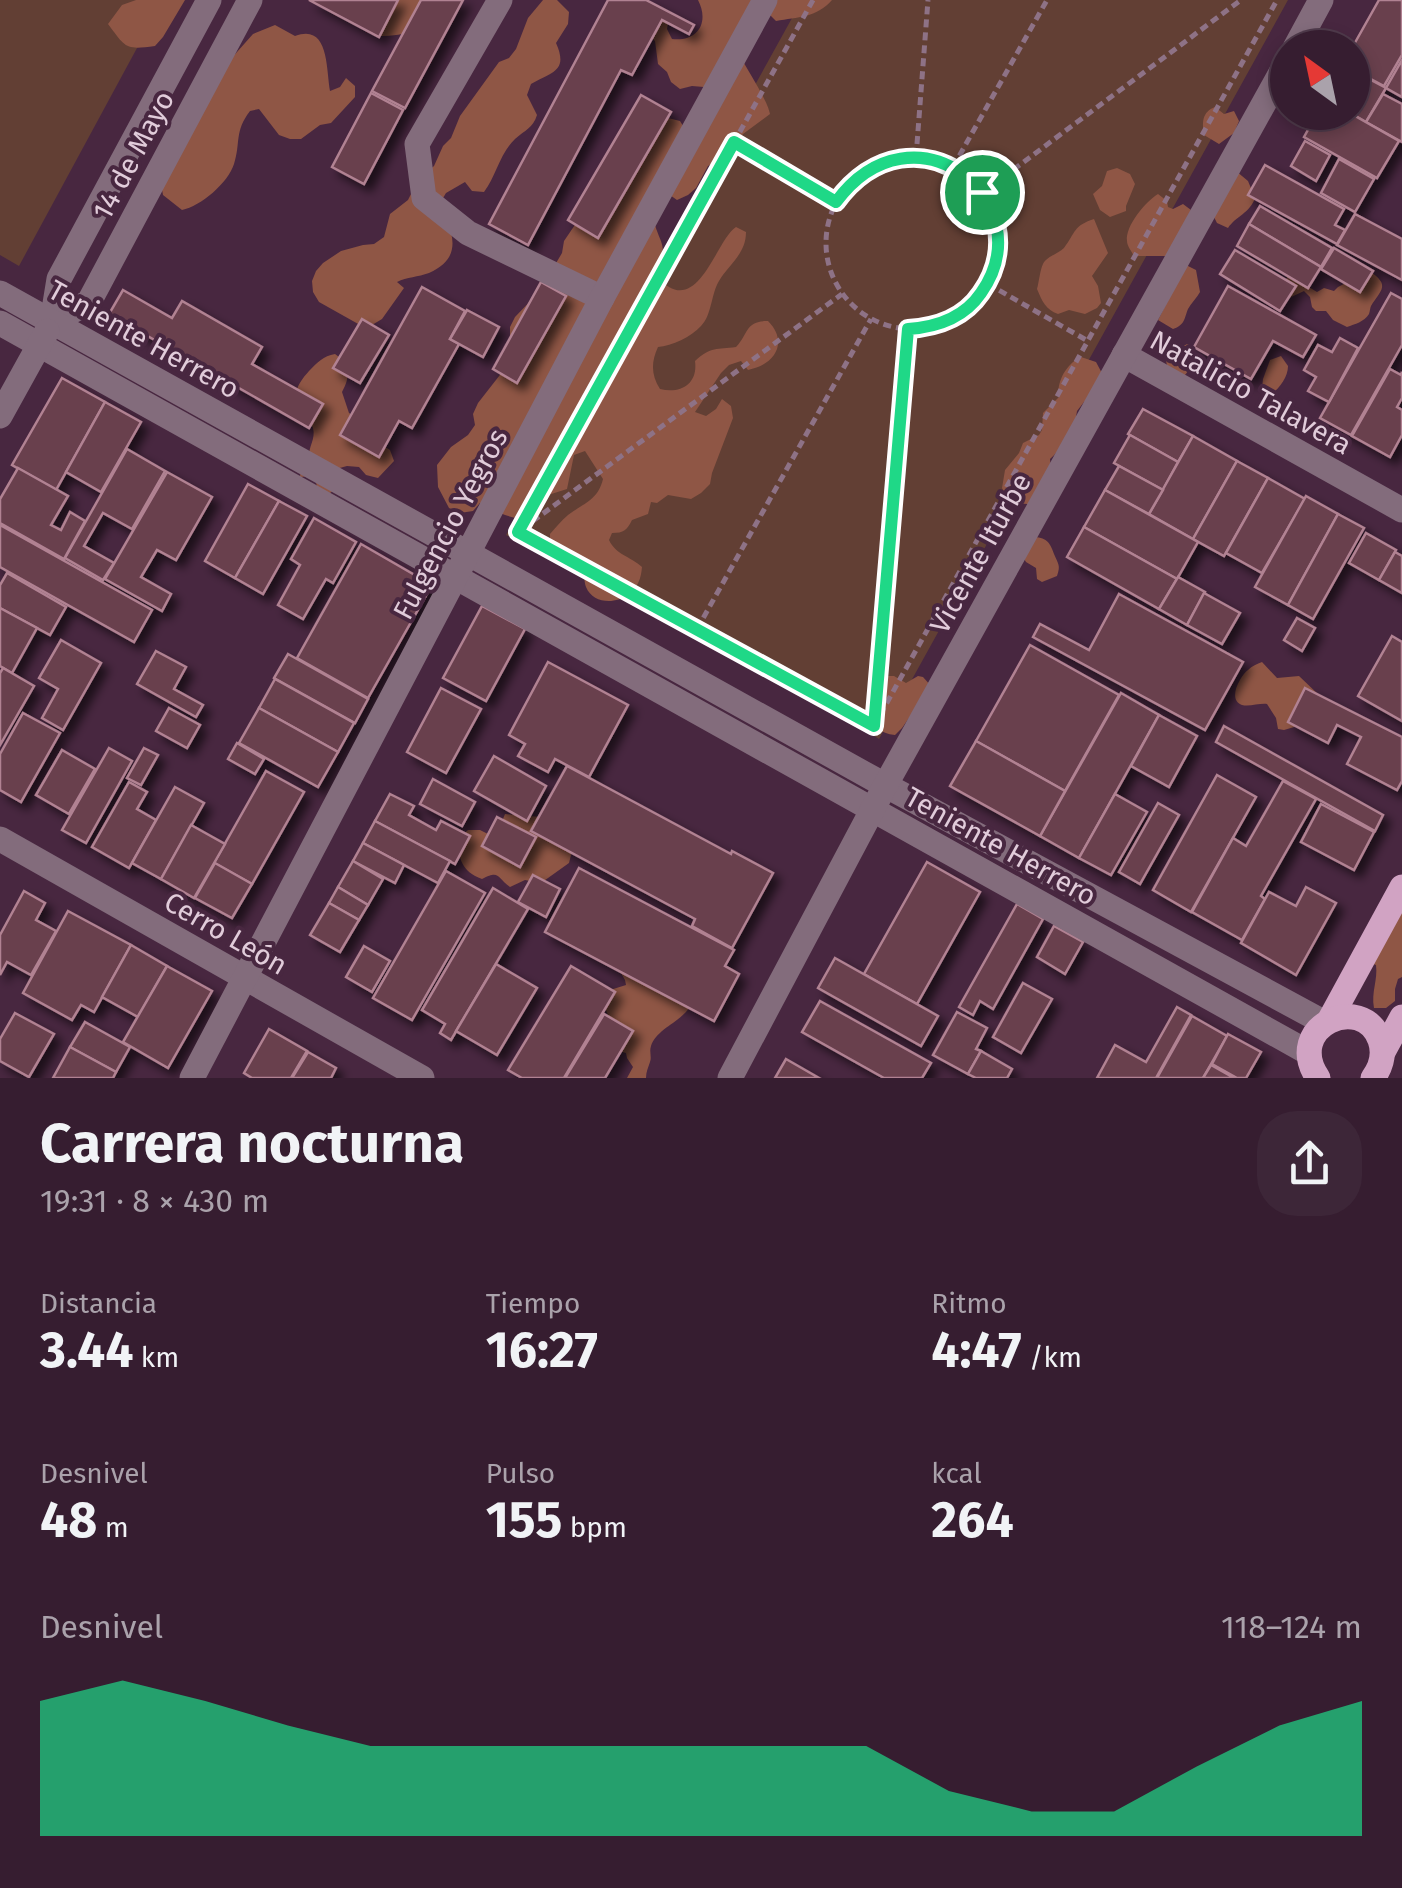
<!DOCTYPE html>
<html lang="es">
<meta charset="utf-8">
<style>
:root{--surface:#361d30;--page:#3d2638;--text:#f1f3f6;--muted:#aaa2ab;--line:#503b4c;--accent:#1fd887}
body{margin:0;font-family:"Fira Sans",sans-serif;background:var(--page);color:var(--text);height:100vh;display:flex;flex-direction:column;font-size:38px;white-space:nowrap}
*{box-sizing:border-box;margin:0}
p{font-size:32px;color:var(--muted)}
.icon{flex:none;width:55px;height:55px;fill:none;stroke:currentColor;stroke-width:2;stroke-linecap:round;stroke-linejoin:round}
.map{position:relative;height:1078px;overflow:hidden}
.panel{display:flex;flex-direction:column;background:var(--surface);flex:1}
.panel>*{flex:none}
.needle{width:65px;rotate:327deg}
.fabs{position:absolute;left:1270px;top:30px;display:grid;gap:20px}
.fabs a{display:grid;place-items:center;width:100px;height:100px;border-radius:50%;background:var(--surface);box-shadow:0 5px 15px #0003,0 0 0 2px var(--line);font-size:50px}
.pin{position:absolute;display:grid;place-items:center;width:85px;height:85px;color:#fff;margin:-42px;border:5px solid #fff;border-radius:50%;box-shadow:0 2px 10px #0007}
.round{display:grid;place-items:center;flex:none;width:105px;height:105px;border-radius:40px;background:var(--page)}
.overview{display:flex;align-items:center;justify-content:space-between;height:170px;padding:0 40px}
h1{font-size:55px;font-weight:700;line-height:75px}
.metrics{display:grid;grid-template-columns:repeat(3,1fr);gap:15px;height:170px;padding:10px 40px}
.metrics div{display:grid;align-content:center}
.metrics b{font-size:50px;font-weight:700}
.metrics small{font-size:28px;font-weight:400}
.metrics p{font-size:28px}
.chart{height:280px;padding:20px 40px}
.chart p{display:flex;justify-content:space-between}
.chart svg{width:100%;height:180px;margin-top:10px;fill:var(--accent);opacity:.7}
.map>svg:first-child{display:block}
.green{fill:#623f34}
.forest{fill:#8f5645}
.building{fill:#693f4e;stroke:#b18292;stroke-width:2.5;filter:url(#shadow)}
.lines{fill:none;stroke-linecap:round;stroke-linejoin:round}
.path{stroke:#8e7286;stroke-width:5;stroke-dasharray:8 5;stroke-linecap:butt}
.minor{stroke:#836c7c;stroke-width:25}
.major{stroke:#d1a3c3;stroke-width:25}
.route-casing{stroke:#fff;stroke-width:20}
.route{stroke:#1fd887;stroke-width:12}
.labels{text-anchor:middle;stroke-width:8;stroke-linejoin:round;paint-order:stroke}
.street-label{font-size:28px;fill:#e1ccda;stroke:#482740}
</style>
<div class="map">
<svg width="1402" height="1078" viewBox="0 0 1402 1078">
<defs>
<filter id="shadow"><feDropShadow dx="7" dy="7" stdDeviation="5" flood-color="#0009"/></filter>
</defs>
<rect width="100%" height="100%" fill="#482740"/>
<g class="green">
<polygon points="0,0 163,0 19,266 0,255"/>
<polygon points="802,0 1288,0 879,739 697,629 506,535"/>
</g>
<g class="forest">
<path d="M136,0H185L163,37L155,46C125,50 126,48 108,24L122,5Z"/>
<path d="M368,0H428C411,31 414,36 377,36Z"/>
<path d="M543,0H557L569,12L568,24L556,43C569,72 551,72 531,84L527,95L537,115C533,128 525,130 515,139C500,153 496,176 484,192L472,191L465,182L446,193L440,203C452,231 465,257 429,273C418,277 407,277 397,282L404,288L382,319L372,325H360L319,302L313,292L312,281L316,271L323,263L341,251L363,245L374,244L384,237L390,214L408,200L418,180L434,166L443,146L451,138L460,116L499,62L509,58L516,49L528,18Z"/>
<path d="M698,0H832C816,18 798,17 776,21L768,13L740,56C748,71 768,101 770,114L743,134L727,153L708,166L696,188L688,195L677,200L667,193L655,225C661,245 669,248 655,267C658,277 660,282 669,287C701,306 718,238 736,227L746,232C746,254 729,264 719,281C711,294 712,315 701,326C691,337 672,346 658,347C651,362 651,375 660,389C682,394 698,383 695,361C711,346 717,350 736,347C749,333 745,321 768,321C789,342 775,365 748,370L741,361L729,365L721,373L695,412L706,416L716,409L722,399L731,406L733,418L712,473L710,484L701,493L691,499L668,495L657,503L651,502L648,514L632,520C627,530 624,533 612,533L609,540C616,555 630,556 642,567C641,579 638,587 628,595C615,604 593,604 586,587C584,582 585,576 582,571C576,559 561,552 550,546V534C556,527 561,521 568,515C584,503 598,500 603,479L585,451L574,455L567,489L545,496L534,516C514,523 499,512 480,503L473,511L460,513L449,508L438,487L437,465L451,447L468,435L475,425L473,414L478,403L503,371L510,338V327L515,317L539,292L562,253L564,241L583,213L668,118L680,121L686,131L704,87L692,86L680,89L671,82L667,72L658,64L655,41L647,34L643,22L669,17L667,29L672,39C697,42 710,23 698,0Z"/>
<path d="M275,25L295,36C329,23 326,68 330,91L340,87L346,78L355,86V97L331,123L320,125L301,139H290L279,135L259,109L250,111C234,132 241,142 234,164C228,183 201,206 182,210L163,195L161,184L229,61L253,34Z"/>
<path d="M1215,107L1224,114L1234,111L1239,121L1234,133L1219,144L1204,135C1202,122 1202,112 1215,107Z"/>
<polygon points="1117,168 1130,174 1135,184 1126,206 1126,211 1110,217 1100,210 1093,194 1102,186 1107,171"/>
<path d="M1236,171L1248,181L1255,198C1250,213 1236,216 1228,228L1217,223L1212,213Z"/>
<path d="M1158,194L1167,201L1168,207L1173,209L1183,204L1191,210L1169,256H1134C1132,252 1127,246 1127,241C1125,226 1146,201 1158,194Z"/>
<path d="M1094,219L1108,253L1092,276L1098,286L1101,303L1097,308L1085,314L1069,310L1058,314C1046,310 1042,301 1037,289C1039,282 1040,270 1043,264C1047,256 1058,254 1064,248C1076,232 1073,226 1094,219Z"/>
<path d="M1186,265L1196,270L1200,292C1197,298 1191,303 1188,309C1184,319 1185,325 1173,329L1158,320Z"/>
<path d="M1369,271C1391,285 1381,290 1371,306C1370,308 1370,311 1369,314C1364,322 1355,324 1347,327L1333,320L1326,311H1316L1312,307L1310,297L1304,291L1287,299L1284,282L1289,275L1317,292L1324,288L1334,291L1338,287Z"/>
<polygon points="1187,344 1192,346 1199,359 1184,376 1168,370 1165,356 1169,349 1182,347"/>
<path d="M335,354C350,364 351,376 342,392L349,413L359,419L371,438L390,450L394,461L378,478L366,475L359,467L347,466L336,469L337,487L329,494L318,490L315,479L311,476L300,477L301,467L309,458C308,447 316,439 313,428C304,401 283,400 309,371C318,362 323,356 335,354Z"/>
<path d="M1281,356L1288,366C1288,377 1280,387 1272,394L1262,388L1263,379L1270,360Z"/>
<path d="M1081,357L1096,362L1104,377L1094,396L1084,402L1077,411L1074,429C1062,439 1062,449 1050,459L1051,471L1028,504L1010,503L1002,488L1005,470L1019,453L1023,443L1039,435L1042,430L1043,413L1059,397C1056,382 1067,363 1081,357Z"/>
<path d="M1032,537C1046,537 1050,542 1054,554C1058,564 1061,565 1057,576L1042,582L1037,579L1036,568L1026,562L1023,557Z"/>
<path d="M1262,662L1277,678L1299,676L1320,696L1301,725L1284,730L1278,729L1276,718L1267,704C1260,703 1249,707 1242,705C1227,700 1240,676 1248,670C1252,666 1257,664 1262,662Z"/>
<path d="M888,676H894L906,683L918,676L923,677L931,686L902,728L895,735C880,734 873,725 867,712L874,689Z"/>
<path d="M505,814L541,817L572,851L569,863L541,883L525,880L510,887C496,877 500,870 482,879C462,872 458,858 458,839L468,830H480L490,835L504,825L503,819Z"/>
<path d="M1402,912V977L1398,979L1395,989V1001L1386,1008H1374C1371,992 1378,980 1376,965L1365,961Z"/>
<path d="M617,966L691,1005C682,1022 657,1028 651,1046C649,1052 652,1057 650,1062C648,1068 646,1072 646,1078H627L633,1067L627,1058L626,1053L615,1050V1030L604,1006L610,990L626,985L625,980Z"/>
</g>
<g class="building">
<polygon points="309,0 398,0 379,37"/>
<polygon points="421,0 463,0 405,108 372,91"/>
<polygon points="608,0 646,0 694,25 689,34 662,20 632,75 621,70 528,245 489,224"/>
<polygon points="1379,0 1402,0 1402,55 1384,86 1352,69 1352,48"/>
<polygon points="1402,60 1402,97 1386,88"/>
<polygon points="1352,70 1386,88 1366,122 1349,112 1352,112"/>
<polygon points="371,93 403,110 364,184 332,167"/>
<polygon points="1383,94 1402,104 1402,142 1366,122"/>
<polygon points="641,95 671,112 598,238 568,220"/>
<polygon points="1318,112 1348,112 1399,141 1377,178 1304,137"/>
<polygon points="1305,141 1330,155 1316,181 1291,166"/>
<polygon points="1339,159 1374,179 1355,212 1321,193"/>
<polygon points="1265,165 1344,209 1335,225 1345,230 1337,244 1248,195"/>
<polygon points="1260,206 1332,248 1321,267 1249,224"/>
<polygon points="1355,214 1402,239 1402,280 1337,245"/>
<polygon points="1249,224 1321,267 1308,288 1237,246"/>
<polygon points="1334,248 1373,271 1360,292 1321,269"/>
<polygon points="1235,250 1296,286 1280,311 1220,274"/>
<polygon points="541,282 566,296 517,383 493,369"/>
<polygon points="1228,286 1316,335 1303,357 1273,341 1251,379 1194,347"/>
<polygon points="422,287 465,311 450,339 459,344 412,428 399,421 379,457 340,435"/>
<polygon points="123,290 172,318 182,301 262,347 252,364 323,404 309,428 109,314"/>
<polygon points="1391,293 1402,299 1402,345 1351,435 1320,418"/>
<polygon points="467,310 499,327 483,357 450,339"/>
<polygon points="362,319 389,335 360,383 333,368"/>
<polygon points="1340,338 1358,348 1329,402 1308,391 1316,377 1304,370 1318,345 1332,352"/>
<polygon points="1390,369 1401,375 1402,372 1402,398 1397,407 1402,410 1402,435 1390,457 1352,436"/>
<polygon points="62,378 105,402 56,490 12,465"/>
<polygon points="105,402 141,422 101,492 66,472"/>
<polygon points="1143,409 1193,436 1178,462 1128,434"/>
<polygon points="1130,435 1178,462 1163,490 1114,463"/>
<polygon points="1193,436 1237,461 1193,539 1149,514"/>
<polygon points="127,449 165,471 132,529 103,513 84,546 114,563 103,580 65,558"/>
<polygon points="1237,461 1268,478 1224,556 1193,539"/>
<polygon points="1119,466 1163,490 1149,514 1105,490"/>
<polygon points="18,468 68,496 51,525 61,530 70,512 85,521 64,559 0,523 0,499"/>
<polygon points="167,472 212,497 176,560 157,550 141,577 171,594 162,611 105,579"/>
<polygon points="1268,478 1305,499 1262,573 1226,553"/>
<polygon points="248,484 279,501 235,578 205,561"/>
<polygon points="1105,490 1198,542 1177,579 1084,527"/>
<polygon points="1306,496 1338,514 1288,605 1255,587"/>
<polygon points="279,501 307,516 263,594 235,578"/>
<polygon points="1338,514 1364,528 1313,619 1288,605"/>
<polygon points="314,518 356,542 333,583 326,579 303,619 278,605 300,565 291,559"/>
<polygon points="0,525 152,610 134,642 0,567"/>
<polygon points="1084,527 1177,579 1159,609 1067,557"/>
<polygon points="1366,533 1396,550 1379,580 1349,563"/>
<polygon points="361,544 432,585 368,698 297,658"/>
<polygon points="1395,552 1402,556 1402,593 1379,580"/>
<polygon points="7,573 66,607 50,635 0,608 0,585"/>
<polygon points="1178,577 1205,592 1187,625 1159,609"/>
<polygon points="1204,593 1240,613 1222,644 1187,625"/>
<polygon points="1119,594 1243,662 1205,730 1033,637 1040,624 1089,650"/>
<polygon points="482,606 525,629 486,701 443,678"/>
<polygon points="0,608 37,628 12,673 0,666"/>
<polygon points="1297,618 1315,628 1302,651 1284,640"/>
<polygon points="1392,636 1402,642 1402,721 1358,696"/>
<polygon points="61,640 101,663 63,730 42,718 58,689 39,678"/>
<polygon points="1030,645 1119,695 1065,791 976,741"/>
<polygon points="156,651 186,667 174,689 203,705 196,717 137,684"/>
<polygon points="288,654 368,699 355,723 274,678"/>
<polygon points="548,662 628,705 589,777 555,759 548,772 518,756 525,744 509,735"/>
<polygon points="3,668 34,686 0,745 0,673"/>
<polygon points="275,679 354,723 338,752 259,708"/>
<polygon points="441,688 481,709 446,773 407,752"/>
<polygon points="1305,688 1402,737 1402,781 1397,790 1347,764 1361,737 1337,725 1328,743 1288,722"/>
<polygon points="1121,693 1159,715 1079,858 1040,836"/>
<polygon points="169,708 200,725 187,748 156,731"/>
<polygon points="259,708 338,752 318,787 239,743"/>
<polygon points="23,713 60,733 21,802 0,790 0,754"/>
<polygon points="1159,715 1197,736 1169,787 1131,766"/>
<polygon points="1224,726 1383,815 1375,831 1216,742"/>
<polygon points="976,741 1065,791 1040,836 950,786"/>
<polygon points="237,743 264,759 255,774 228,759"/>
<polygon points="109,748 132,761 86,843 62,830"/>
<polygon points="144,748 158,755 141,785 127,778"/>
<polygon points="62,750 95,769 69,814 36,795"/>
<polygon points="494,756 546,786 527,821 474,791"/>
<polygon points="567,766 731,854 732,851 773,873 732,948 692,926 695,919 531,831"/>
<polygon points="266,771 304,792 252,884 214,863"/>
<polygon points="1217,775 1256,797 1191,912 1153,890"/>
<polygon points="433,779 475,802 462,826 420,804"/>
<polygon points="1283,781 1316,799 1261,896 1265,899 1242,940 1192,912 1233,838 1246,846"/>
<polygon points="129,782 147,792 137,809 156,820 129,868 92,847"/>
<polygon points="175,787 204,803 161,879 132,863"/>
<polygon points="390,794 414,806 409,815 436,830 441,821 470,836 455,864 375,821"/>
<polygon points="1115,794 1147,812 1111,875 1079,858"/>
<polygon points="1158,803 1179,815 1140,884 1119,872"/>
<polygon points="1321,804 1374,832 1354,870 1301,842"/>
<polygon points="497,817 536,837 520,867 482,846"/>
<polygon points="375,821 450,861 438,883 363,843"/>
<polygon points="191,825 225,844 194,898 161,879"/>
<polygon points="363,843 404,865 395,883 353,861"/>
<polygon points="353,861 383,879 368,905 338,887"/>
<polygon points="927,862 980,892 917,1004 864,974"/>
<polygon points="215,863 252,884 232,918 195,898"/>
<polygon points="579,868 734,950 725,966 739,974 714,1021 545,932"/>
<polygon points="446,871 485,893 412,1020 373,998"/>
<polygon points="533,875 560,889 546,917 518,902"/>
<polygon points="338,887 368,905 359,920 329,903"/>
<polygon points="1306,887 1336,903 1296,975 1241,943 1269,892 1296,906"/>
<polygon points="493,888 528,909 451,1040 440,1033 445,1024 422,1010"/>
<polygon points="24,891 45,903 36,920 56,931 31,975 7,962 0,975 0,935"/>
<polygon points="329,903 359,920 340,952 310,935"/>
<polygon points="1017,904 1043,919 993,1009 980,1001 973,1015 959,1007"/>
<polygon points="68,911 131,945 94,1012 81,1005 72,1020 23,993"/>
<polygon points="1054,926 1083,942 1065,974 1037,957"/>
<polygon points="131,945 167,966 138,1017 102,997"/>
<polygon points="364,946 390,961 372,992 346,977"/>
<polygon points="835,958 938,1016 921,1046 818,988"/>
<polygon points="496,964 537,988 497,1055 456,1031"/>
<polygon points="167,966 212,991 168,1068 123,1042"/>
<polygon points="571,966 615,992 564,1078 522,1078 508,1070"/>
<polygon points="1023,983 1052,999 1021,1053 993,1037"/>
<polygon points="820,1001 931,1063 922,1078 884,1078 802,1032"/>
<polygon points="1177,1007 1191,1015 1156,1078 1097,1078 1115,1045 1146,1062"/>
<polygon points="957,1012 987,1028 976,1049 981,1051 968,1074 933,1055"/>
<polygon points="15,1013 54,1034 29,1077 0,1061 0,1039"/>
<polygon points="604,1014 633,1031 605,1078 565,1078"/>
<polygon points="1192,1016 1227,1036 1203,1078 1157,1078"/>
<polygon points="85,1022 130,1047 116,1072 70,1047"/>
<polygon points="269,1029 307,1051 291,1078 252,1078 244,1073"/>
<polygon points="1228,1034 1261,1052 1246,1078 1237,1078 1212,1064"/>
<polygon points="70,1047 116,1072 113,1078 53,1078"/>
<polygon points="981,1051 1012,1069 1007,1078 976,1078 968,1074"/>
<polygon points="308,1052 336,1068 331,1078 292,1078"/>
<polygon points="786,1059 819,1078 775,1078"/>
<polygon points="1211,1065 1234,1078 1203,1078"/>
</g>
<g class="lines">
<g class="path">
<polyline points="813,0 518,532 874,726"/>
<polyline points="734,142 836,203"/>
<polyline points="916,157 928,0"/>
<circle cx="912" cy="243" r="86"/>
<polyline points="953,167 1047,0"/>
<polyline points="982,193 1241,0"/>
<polyline points="988,284 1088,341"/>
<polyline points="522,529 842,294"/>
<polyline points="697,629 871,319"/>
<polyline points="874,725 908,329"/>
<polyline points="874,726 1277,0"/>
</g>
<g class="minor">
<polyline points="209,0 59,279 52,322 89,302 250,0"/>
<polyline points="500,0 417,144 424,198 468,233 602,298"/>
<polyline points="1295,48 1321,0"/>
<polyline points="0,293 872,778 1325,1023"/>
<polyline points="0,323 1309,1053"/>
<polyline points="1124,355 1402,510"/>
<polyline points="0,416 47,331"/>
<polyline points="0,839 422,1078"/>
<polyline points="192,1078 602,298 765,0"/>
<polyline points="730,1078 885,786 1288,60"/>
</g>
<g class="major">
<polyline points="1329,1021 1402,887"/>
<polyline points="1383,1052 1402,1017"/>
<path d="M1318,1078C1283,1027 1362,991 1380,1040C1385,1054 1381,1067 1373,1078"/>
</g>
</g>
<g class="lines">
<g class="route-casing">
<path id="route" d="M734,142L836,202C914,96 1045,202 981,293C964,318 938,327 908,329L874,726L518,532Z"/>
</g>
<use href="#route" class="route"/>
</g>
<g class="labels">
<g class="street-label">
<text transform="translate(133 155) rotate(-62)" y="10">14 de Mayo</text>
<text transform="translate(144 339) rotate(29)" y="10">Teniente Herrero</text>
<text transform="translate(1251 392) rotate(29)" y="10">Natalicio Talavera</text>
<text transform="translate(450 524) rotate(-62)" y="10">Fulgencio Yegros</text>
<text transform="translate(980 553) rotate(-61)" y="10">Vicente Iturbe</text>
<text transform="translate(1001 846) rotate(29)" y="10">Teniente Herrero</text>
<text transform="translate(226 933) rotate(30)" y="10">Cerro León</text>
</g>
</g>
</svg>
<div class="fabs">
<a><svg class="needle" viewBox="-14 -14 28 28"><path d="M0-13l5 13h-10z" fill="#e53935"/><path d="M0 13l5-13h-10z" fill="#aaa2ab"/></svg></a>
</div>
<div class="pin" style="left:982px;top:192px;background:#1e9e55"><svg class="icon" aria-label="arrive" viewBox="0 0 24 24"><path d="M6 21V4h12l-3 4 3 4H6"/></svg></div>
</div>
<section class="panel">
<div class="overview"><div><h1>Carrera nocturna</h1><p>19:31 · 8 × 430 m</p></div><a class="round"><svg class="icon" aria-label="share" viewBox="0 0 24 24"><path d="M12 15V3M7 8l5-5 5 5M5 13v7h14v-7"/></svg></a></div>
<div class="metrics">
<div><p>Distancia</p><b>3.44<small> km</small></b></div>
<div><p>Tiempo</p><b>16:27</b></div>
<div><p>Ritmo</p><b>4:47<small> /km</small></b></div>
</div>
<div class="metrics">
<div><p>Desnivel</p><b>48<small> m</small></b></div>
<div><p>Pulso</p><b>155<small> bpm</small></b></div>
<div><p>kcal</p><b>264</b></div>
</div>
<div class="chart"><p><span>Desnivel</span>118–124 m</p>
<svg viewBox="0 0 160 44" preserveAspectRatio="none"><path d="M0 44V11L10 6L20 11L30 17L40 22L50 22L60 22L70 22L80 22L90 22L100 22L110 33L120 38L130 38L140 27L150 17L160 11V44z"/></svg>
</div>
</section>
